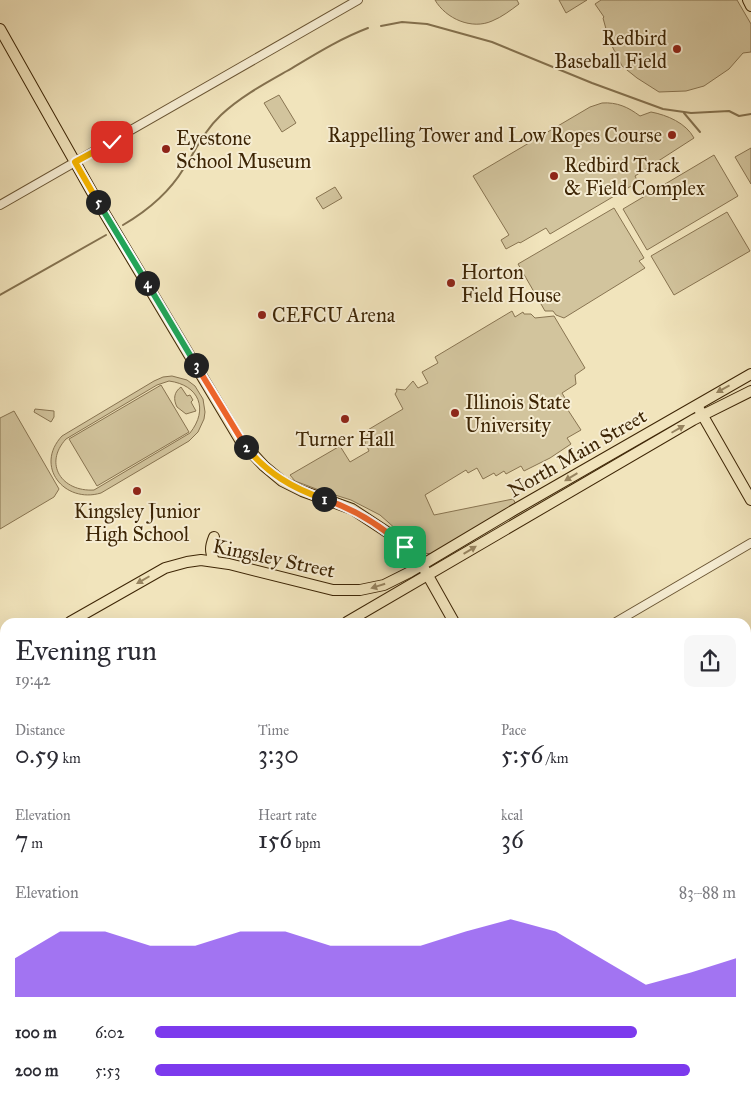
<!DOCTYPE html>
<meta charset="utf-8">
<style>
:root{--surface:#fff;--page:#f7f7f7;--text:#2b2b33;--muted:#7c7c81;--accent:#7c3aed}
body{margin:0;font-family:"IM FELL Great Primer",serif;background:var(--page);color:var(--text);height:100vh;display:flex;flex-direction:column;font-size:19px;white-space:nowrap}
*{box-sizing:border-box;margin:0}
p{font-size:16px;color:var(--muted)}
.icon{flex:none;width:28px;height:28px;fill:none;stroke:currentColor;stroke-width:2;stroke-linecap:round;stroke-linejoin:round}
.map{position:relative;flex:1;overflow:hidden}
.drawer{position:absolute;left:0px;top:618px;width:751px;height:481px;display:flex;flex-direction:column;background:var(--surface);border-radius:15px 15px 0 0;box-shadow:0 5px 20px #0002}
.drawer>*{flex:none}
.pin{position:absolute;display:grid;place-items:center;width:42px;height:42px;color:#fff;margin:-21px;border-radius:10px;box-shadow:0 2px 8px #0006}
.km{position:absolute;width:25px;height:25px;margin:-12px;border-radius:50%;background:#222;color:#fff;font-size:14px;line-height:25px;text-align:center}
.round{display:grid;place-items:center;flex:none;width:52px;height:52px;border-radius:10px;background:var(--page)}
.head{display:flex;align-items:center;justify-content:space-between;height:85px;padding:0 15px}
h1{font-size:28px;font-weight:600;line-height:38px}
.stats{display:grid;grid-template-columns:repeat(3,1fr);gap:8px;height:85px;padding:5px 15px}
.stats div{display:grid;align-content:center}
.stats b{font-size:25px;font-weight:600}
.stats small{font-size:14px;font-weight:400}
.stats p{font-size:14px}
.chart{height:140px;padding:10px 15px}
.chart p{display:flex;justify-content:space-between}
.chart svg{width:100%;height:90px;margin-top:5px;fill:var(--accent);opacity:.7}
ul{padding:0 15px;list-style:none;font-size:16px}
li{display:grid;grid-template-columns:80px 60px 1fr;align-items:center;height:38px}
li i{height:12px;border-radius:6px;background:var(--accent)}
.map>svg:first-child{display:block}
.green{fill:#d2c49d;stroke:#887451;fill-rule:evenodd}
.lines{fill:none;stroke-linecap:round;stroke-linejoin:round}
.stream{stroke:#84714e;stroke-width:2}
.minor-casing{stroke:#6a5533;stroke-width:10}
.major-casing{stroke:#3d2505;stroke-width:12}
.minor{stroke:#f6edd3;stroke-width:8}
.major{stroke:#f1e4bc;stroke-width:10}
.oneway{fill:#978460}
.split-1-casing{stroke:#fff;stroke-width:10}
.split-2-casing{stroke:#fff;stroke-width:10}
.split-3-casing{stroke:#fff;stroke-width:10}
.split-4-casing{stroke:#fff;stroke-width:10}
.split-5-casing{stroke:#fff;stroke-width:10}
.split-6-casing{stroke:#fff;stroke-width:10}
.split-1{stroke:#f0652b;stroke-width:6}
.split-2{stroke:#f5b400;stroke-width:6}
.split-3{stroke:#f0652b;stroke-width:6}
.split-4{stroke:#22a559;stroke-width:6}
.split-5{stroke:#22a559;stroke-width:6}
.split-6{stroke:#f5b400;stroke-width:6}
.poi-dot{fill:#8f2418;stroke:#f6edd3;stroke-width:2}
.labels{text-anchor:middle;stroke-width:4;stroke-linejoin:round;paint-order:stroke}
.poi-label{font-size:20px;fill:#3d2505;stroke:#f6edd3;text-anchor:start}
.street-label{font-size:20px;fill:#3d2505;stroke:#f6edd3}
</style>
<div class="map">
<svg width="751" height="1098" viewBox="0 0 751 1098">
<rect width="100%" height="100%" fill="#f1e4bc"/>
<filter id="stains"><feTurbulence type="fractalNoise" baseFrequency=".004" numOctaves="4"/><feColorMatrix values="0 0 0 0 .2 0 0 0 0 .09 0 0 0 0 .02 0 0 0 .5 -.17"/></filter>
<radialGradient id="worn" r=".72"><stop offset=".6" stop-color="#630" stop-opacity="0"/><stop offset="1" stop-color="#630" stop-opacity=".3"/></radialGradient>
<g class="green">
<path d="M435,0H517L519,4C511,10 502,17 492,21C472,30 446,19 435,0Z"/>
<polygon points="559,0 587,0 566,13"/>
<polygon points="601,0 737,0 751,24 751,52 743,53 729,69 704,86 686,91 659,92 637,78 622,66 609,40 603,18 604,17 595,4"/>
<polygon points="279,95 296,123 282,132 264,103"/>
<path d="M602,103C617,102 628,107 640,116L651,112C667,115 686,123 694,138L635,176L638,182L550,234L546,228L520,243L519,242L506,249L501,240L509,235L473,176L590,107Z"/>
<polygon points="751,148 751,184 735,157"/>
<polygon points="714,155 738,196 647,250 623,209"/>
<polygon points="335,187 342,198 323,209 316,198"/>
<polygon points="614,208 644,258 639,261 645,268 564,318 556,315 553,311 545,311 518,264"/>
<polygon points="727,212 750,251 674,295 651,256"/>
<polygon points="512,311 515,317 523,312 524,314 531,314 535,318 554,316 585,368 575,375 576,384 562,393 569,405 566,407 581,430 567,438 571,444 550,458 524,471 521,466 506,474 504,471 496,476 494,473 483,479 477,468 468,473 466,470 425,495 434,515 513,499 516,504 432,554 423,553 380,515 351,500 319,490 295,481 290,475 340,446 350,462 369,451 363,438 368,435 366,431 403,409 395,394 397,391 396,389 405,390 413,381 418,388 428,383 422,372 438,363 435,357"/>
<path d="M172,376L187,380L195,386L203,399L205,412L204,419L198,432L189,441L101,493C64,504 34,466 62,436L154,381L163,377ZM169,381C199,385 209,409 190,433L94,490C62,492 43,464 66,439L157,385Z"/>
<polygon points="161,385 189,432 97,486 69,439"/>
<path d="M181,387L187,396L190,395L193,400L191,402L196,411L186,414L177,407C173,399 174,392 181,387Z"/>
<polygon points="35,409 54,411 54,417 51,422 34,412"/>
<polygon points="14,411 59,489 54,497 0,529 0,418"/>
<polygon points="0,1027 5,1035 5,1094 41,1094 44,1098 0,1098"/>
<polygon points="387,1094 451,1094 444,1098 379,1098"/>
</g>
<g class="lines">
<g class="stream">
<polyline points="381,26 402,22 427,24 492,42 592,83 663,109 691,113 729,111 739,116 751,114"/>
<polyline points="684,113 700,132"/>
<path d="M123,225C147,211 169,193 184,168C196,150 204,131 221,115C240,97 264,84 287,71C314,55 339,39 368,28"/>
<polyline points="0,295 106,235"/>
</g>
<g class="minor-casing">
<g id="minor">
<polyline points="0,205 358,0"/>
<polyline points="616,622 751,543"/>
<polyline points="746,892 751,889"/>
<polyline points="0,991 5,988"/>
</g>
</g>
<g class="major-casing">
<g id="major">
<polyline points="748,0 751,6"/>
<polyline points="0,29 93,194 240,440 264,466 282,481 302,491 352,509 390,534 422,565 454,622"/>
<polyline points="699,409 751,500"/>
<path d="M214,561C210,551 210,547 214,537"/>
<polyline points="70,622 165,568 187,562 201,560 229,564 333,590 360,590 384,585 410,572 514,510 751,374"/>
<polyline points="347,622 693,420 751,391"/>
<polyline points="0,663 5,660"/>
<polyline points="0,830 5,827"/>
<polyline points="746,1063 751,1071"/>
<polyline points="652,1094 655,1098"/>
</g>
</g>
<use href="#minor" class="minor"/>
<use href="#major" class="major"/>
</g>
<defs><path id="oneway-solid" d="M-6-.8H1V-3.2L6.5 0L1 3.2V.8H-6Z" transform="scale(1.25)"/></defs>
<g class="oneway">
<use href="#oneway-solid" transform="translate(723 389) rotate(151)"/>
<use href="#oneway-solid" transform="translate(678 429) rotate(-30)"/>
<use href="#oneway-solid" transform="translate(571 477) rotate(149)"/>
<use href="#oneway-solid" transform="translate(470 550) rotate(-31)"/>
<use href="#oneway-solid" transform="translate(143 580) rotate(150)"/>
<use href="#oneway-solid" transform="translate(378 586) rotate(163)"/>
</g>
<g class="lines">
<g class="split-1-casing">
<path id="split-1" d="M324,499C355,509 380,525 405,547"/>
</g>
<g class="split-2-casing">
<path id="split-2" d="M246,447C267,473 292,488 324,499"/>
</g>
<g class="split-3-casing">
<polyline id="split-3" points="196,365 246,447"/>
</g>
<g class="split-4-casing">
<polyline id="split-4" points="147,283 196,365"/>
</g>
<g class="split-5-casing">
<polyline id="split-5" points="98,202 147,283"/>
</g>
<g class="split-6-casing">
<polyline id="split-6" points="98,202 75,162 112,142"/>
</g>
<use href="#split-1" class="split-1"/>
<use href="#split-2" class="split-2"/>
<use href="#split-3" class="split-3"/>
<use href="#split-4" class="split-4"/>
<use href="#split-5" class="split-5"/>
<use href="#split-6" class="split-6"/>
</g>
<g class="poi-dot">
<circle cx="677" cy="49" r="5"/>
<circle cx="672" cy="135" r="5"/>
<circle cx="166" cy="149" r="5"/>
<circle cx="554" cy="176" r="5"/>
<circle cx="451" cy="283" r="5"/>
<circle cx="262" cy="315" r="5"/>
<circle cx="455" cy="413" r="5"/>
<circle cx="345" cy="419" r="5"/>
<circle cx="137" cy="491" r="5"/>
</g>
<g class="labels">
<g class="poi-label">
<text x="667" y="45" text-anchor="end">Redbird<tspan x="667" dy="23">Baseball Field</tspan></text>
<text x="662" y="142" text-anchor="end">Rappelling Tower and Low Ropes Course</text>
<text x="176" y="145">Eyestone<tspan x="176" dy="23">School Museum</tspan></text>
<text x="564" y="172">Redbird Track<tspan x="564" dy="23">&amp; Field Complex</tspan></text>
<text x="461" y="279">Horton<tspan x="461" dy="23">Field House</tspan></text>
<text x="272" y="322">CEFCU Arena</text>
<text x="465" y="409">Illinois State<tspan x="465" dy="23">University</tspan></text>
<text x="345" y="446" text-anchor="middle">Turner Hall</text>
<text x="137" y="518" text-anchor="middle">Kingsley Junior<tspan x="137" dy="23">High School</tspan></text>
</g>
<g class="street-label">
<text transform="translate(577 453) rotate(-30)" y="7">North Main Street</text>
<text transform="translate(274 558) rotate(12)" y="7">Kingsley Street</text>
</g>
</g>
<rect width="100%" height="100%" filter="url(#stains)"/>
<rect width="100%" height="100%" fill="url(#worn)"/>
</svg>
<div class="pin" style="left:405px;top:547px;background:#1e9e55"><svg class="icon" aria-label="arrive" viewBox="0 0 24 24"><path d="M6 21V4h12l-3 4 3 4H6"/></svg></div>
<div class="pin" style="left:112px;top:142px;background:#d93025"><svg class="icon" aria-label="check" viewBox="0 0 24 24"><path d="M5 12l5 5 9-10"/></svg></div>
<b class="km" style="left:324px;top:499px">1</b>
<b class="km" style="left:246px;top:447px">2</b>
<b class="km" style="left:196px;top:365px">3</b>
<b class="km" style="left:147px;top:283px">4</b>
<b class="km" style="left:98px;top:202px">5</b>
<section class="drawer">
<div class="head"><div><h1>Evening run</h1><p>19:42</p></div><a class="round"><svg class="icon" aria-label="share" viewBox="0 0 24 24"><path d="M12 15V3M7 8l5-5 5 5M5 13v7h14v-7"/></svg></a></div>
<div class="stats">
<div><p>Distance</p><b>0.59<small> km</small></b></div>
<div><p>Time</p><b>3:30</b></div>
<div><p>Pace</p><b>5:56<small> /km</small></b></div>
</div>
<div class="stats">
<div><p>Elevation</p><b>7<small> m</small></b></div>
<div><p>Heart rate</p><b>156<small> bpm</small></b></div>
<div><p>kcal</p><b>36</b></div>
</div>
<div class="chart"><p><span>Elevation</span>83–88 m</p>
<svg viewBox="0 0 160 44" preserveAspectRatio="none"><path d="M0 44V25L10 12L20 12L30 19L40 19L50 12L60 12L70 19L80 19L90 19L100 12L110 6L120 12L130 25L140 38L150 32L160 25V44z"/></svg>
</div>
<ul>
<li><b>100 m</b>6:02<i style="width:83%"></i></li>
<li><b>200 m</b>5:53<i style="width:92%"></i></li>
</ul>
</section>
</div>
